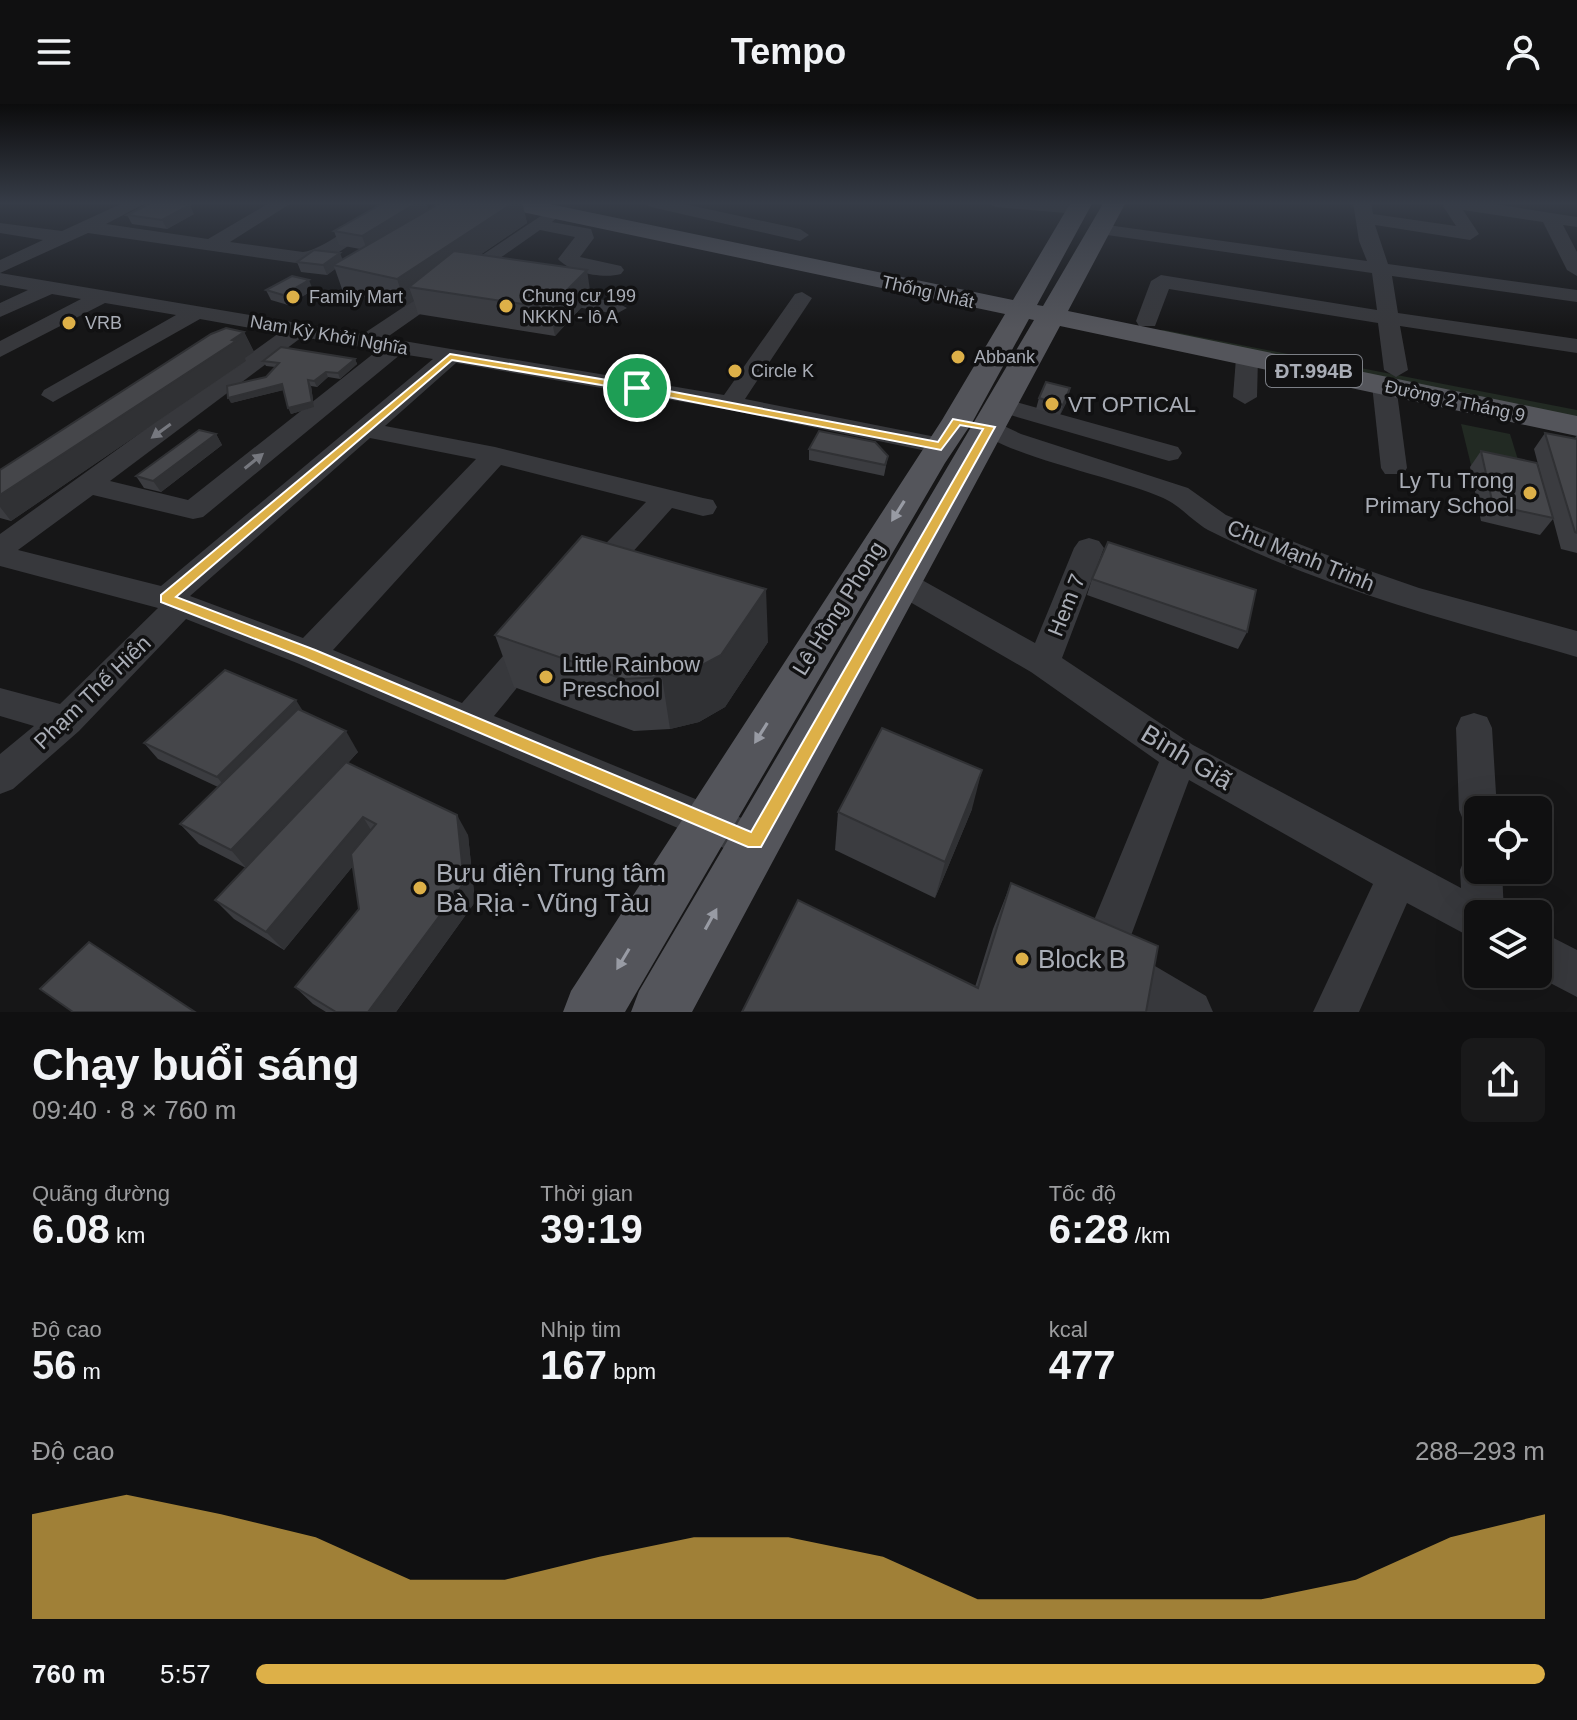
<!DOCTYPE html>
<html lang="vi">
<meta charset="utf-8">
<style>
:root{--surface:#101011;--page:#19191a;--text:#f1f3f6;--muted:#9c9d9f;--line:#303031;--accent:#ddb048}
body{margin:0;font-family:Helvetica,sans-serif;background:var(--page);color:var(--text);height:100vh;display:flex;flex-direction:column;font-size:30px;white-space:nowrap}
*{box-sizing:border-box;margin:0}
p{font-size:26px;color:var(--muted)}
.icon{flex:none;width:44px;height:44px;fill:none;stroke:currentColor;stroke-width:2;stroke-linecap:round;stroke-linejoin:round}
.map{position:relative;height:908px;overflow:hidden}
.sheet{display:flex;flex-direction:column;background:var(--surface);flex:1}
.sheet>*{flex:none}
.tools{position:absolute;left:1464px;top:692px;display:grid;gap:16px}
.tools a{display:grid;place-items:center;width:88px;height:88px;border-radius:12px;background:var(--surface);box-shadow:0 8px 32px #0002,0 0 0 2px var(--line);font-size:40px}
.pin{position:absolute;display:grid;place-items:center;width:68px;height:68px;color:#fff;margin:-34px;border:4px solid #fff;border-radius:50%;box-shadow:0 2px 8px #0007}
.round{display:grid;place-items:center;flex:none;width:84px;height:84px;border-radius:12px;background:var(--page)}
.summary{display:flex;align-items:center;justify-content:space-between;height:136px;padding:0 32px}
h1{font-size:44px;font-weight:700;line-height:60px}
.figures{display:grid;grid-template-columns:repeat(3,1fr);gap:12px;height:136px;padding:8px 32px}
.figures div{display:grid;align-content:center}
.figures b{font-size:40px;font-weight:700}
.figures small{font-size:22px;font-weight:400}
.figures p{font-size:22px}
.chart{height:224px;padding:16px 32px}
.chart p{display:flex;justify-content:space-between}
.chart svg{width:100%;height:144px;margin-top:8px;fill:var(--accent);opacity:.7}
ul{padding:0 32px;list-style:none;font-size:26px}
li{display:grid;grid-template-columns:128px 96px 1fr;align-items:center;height:60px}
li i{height:20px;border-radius:10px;background:var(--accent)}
header{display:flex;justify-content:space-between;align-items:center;height:104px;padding:0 32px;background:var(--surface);font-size:36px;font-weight:700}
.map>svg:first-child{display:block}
.green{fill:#222a23}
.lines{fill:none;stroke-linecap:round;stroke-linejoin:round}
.minor{fill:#37383c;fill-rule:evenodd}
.major{fill:#54555b;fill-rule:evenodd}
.wall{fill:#3b3c40}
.shaded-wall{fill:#303134}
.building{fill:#45464a;stroke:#303134;stroke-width:2}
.oneway{fill:#76787f}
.oneway2{fill:#989ba4}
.route{fill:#ddb048;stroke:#fff;stroke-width:2;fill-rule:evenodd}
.poi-dot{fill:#ddb048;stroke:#111112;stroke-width:3}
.labels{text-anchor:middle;stroke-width:7;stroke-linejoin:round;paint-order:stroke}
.far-street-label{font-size:18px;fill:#a9adb6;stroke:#111112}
.far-poi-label{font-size:18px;fill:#a9adb6;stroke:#111112;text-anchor:start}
.shield{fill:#111112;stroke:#7b7e85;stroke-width:2}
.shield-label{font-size:20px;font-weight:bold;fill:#a9adb6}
.poi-label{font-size:22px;fill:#a9adb6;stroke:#111112;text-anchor:start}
.street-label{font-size:22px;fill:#a9adb6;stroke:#111112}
.near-street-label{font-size:26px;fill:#a9adb6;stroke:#111112}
.near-poi-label{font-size:26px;fill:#a9adb6;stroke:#111112;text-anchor:start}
</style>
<header><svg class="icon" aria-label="menu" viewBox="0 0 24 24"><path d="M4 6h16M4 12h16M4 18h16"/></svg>Tempo<svg class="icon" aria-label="person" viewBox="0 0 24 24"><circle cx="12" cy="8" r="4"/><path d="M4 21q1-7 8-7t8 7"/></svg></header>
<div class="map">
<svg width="1577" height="908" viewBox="0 0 1577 908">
<rect width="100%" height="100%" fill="#161617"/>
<g class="green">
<polygon points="1164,226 1577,306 1577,313 1158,227"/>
<polygon points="1461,320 1510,330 1523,372 1471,361"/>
</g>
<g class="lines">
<g class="minor">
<path d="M125,98H148L106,120L208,135L271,98H293L230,138L303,148C328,145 359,110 380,115L383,119L327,156L303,160L88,129L0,169V156L43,136L0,129V119L62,127Z"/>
<polygon points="642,98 675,98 800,125 809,131 800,137 651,103"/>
<path d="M987,98C1009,98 1071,92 1086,105L1077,110L996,103Z"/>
<polygon points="1353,98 1371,98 1373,110 1456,122 1443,102 1446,98 1482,98 1577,113 1577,123 1563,121 1577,148 1577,172 1567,166 1543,118 1463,106 1479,130 1470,136 1375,121 1388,160 1577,186 1577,198 1392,172 1398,209 1577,235 1577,249 1400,222 1408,266 1396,273 1384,266 1378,219 1169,185 1155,222 1139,222 1136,217 1151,177 1161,171 1377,206 1372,169 1100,130 1091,125 1100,120 1367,157 1359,137"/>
<path d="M556,102L565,107L552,118L591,125L594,134L580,153L621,162L624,166L621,170C603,175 571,169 558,155L575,133L540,126L386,234L724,291L795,190L802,188L812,194L745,295L941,334L954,342L941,350L730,306L456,259L385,322L495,343L703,394L713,396L717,403L713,410L703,412L672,404L604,480L593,483L582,480L578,472L582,464L646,398L501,361L333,546L462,599L523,529L535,525L547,529L551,538L547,547L494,612L768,725L774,738L768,751L754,757L740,751L297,559L186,515L79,627L13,685L0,690V650L34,622L0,612V584L60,600L158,504L0,462V430L279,229L200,215L53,298L41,291L44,286L176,211L105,199L0,253V237L81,195L52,190L0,213V199L28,186L0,181V169L363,230ZM302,233L378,246L188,396L110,377ZM401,250L433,255L161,482L18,446L93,391L193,415L203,413ZM370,334L476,355L303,534L190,492Z"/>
<polygon points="545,186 616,198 627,204 616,210 538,196 535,192 538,188"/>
<polygon points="1247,247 1258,254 1257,293 1245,300 1233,293 1236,254"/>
<polygon points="1384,274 1396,281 1407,364 1403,370 1385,370 1381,364 1372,281"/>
<polygon points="1002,294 1178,343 1182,349 1178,355 1169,357 993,306 990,301"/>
<path d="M989,315L1021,330L1188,384L1226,411L1350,460L1419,484L1577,527V553C1453,517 1324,485 1208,426C1194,418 1183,405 1169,397C1131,376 996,351 976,323Z"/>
<polygon points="1089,434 1099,437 1104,444 1062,554 1193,641 1461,784 1460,766 1466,752 1478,748 1478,766 1502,766 1504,810 1478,810 1478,837 1407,799 1359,908 1313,908 1373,780 1189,676 1126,845 1206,892 1213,908 1147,908 1084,871 1078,855 1159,658 1031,568 891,487 887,479 891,471 902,468 913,471 1035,539 1074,444 1079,437"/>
<polygon points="1474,609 1487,613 1492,624 1497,706 1478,706 1478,724 1464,718 1459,706 1456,624 1461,613"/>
<polygon points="1538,826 1577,846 1577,893 1533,870 1538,870"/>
</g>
<polygon class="major" points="497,98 540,98 1013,196 1071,98 1093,98 1037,201 1043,202 1104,98 1126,98 1068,207 1577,312 1577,332 1060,222 692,908 631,908 639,887 1034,216 1029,215 973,317 945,359 625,908 563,908 571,887 942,316 1005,210 508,105"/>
</g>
<g class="wall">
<polygon points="385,98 426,98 428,106 442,98 522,98 527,119 480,151 591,193 555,232 418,210 414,197 406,202 343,188 335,165 327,171 301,168 297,158 343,156 360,145 339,141 334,127"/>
<polygon points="194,110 167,125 132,120 127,111"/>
<polygon points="266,186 313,186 288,201 271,196"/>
<polygon points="244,228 254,248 245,254 246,257 11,417 0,414 0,366"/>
<polygon points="355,255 357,260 340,275 328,273 317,283 311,282 314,303 291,310 283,286 231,299 266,273 275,263 266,262 263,257"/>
<polygon points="1070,284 1068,295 1060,311 1036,305 1039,294"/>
<polygon points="1545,329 1574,335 1577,331 1577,449 1561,445 1553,415 1540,431 1481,417 1470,363 1481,347 1548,398 1534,345"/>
<polygon points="216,330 222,341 161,388 144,384 136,372"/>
<polygon points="809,345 888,352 884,372 809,356"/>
<polygon points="1092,475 1247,528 1238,545 1087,491"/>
<polygon points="495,531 768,538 725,603 699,618 670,625 634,627 514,583"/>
<polygon points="303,607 358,648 348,659 468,731 475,798 396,908 326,908 313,900 295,883 359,805 353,762 284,846 234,815 215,796 246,764 199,740 180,720 218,683 158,655 144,639"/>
<polygon points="972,705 935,794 835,746 838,708"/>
<polygon points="1011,779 1146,908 742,908 975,883 993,825"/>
</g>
<g class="shaded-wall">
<polygon points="418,98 426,98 429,108 367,146 362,132"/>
<polygon points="515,98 522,98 527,119 429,186 409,183 414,197 406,202 397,175"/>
<polygon points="190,101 194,110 167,125 162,116"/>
<polygon points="340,149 344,159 333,161 335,165 327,171 323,161"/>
<polygon points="587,166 591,193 555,232 549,204"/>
<polygon points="309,176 313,186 288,201 283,191"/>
<polygon points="244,228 254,248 245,254 246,257 11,417 0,403 0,391"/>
<polygon points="355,255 357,260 340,275 338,269"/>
<polygon points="326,268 328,273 317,283 314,277"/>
<polygon points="308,276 311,282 314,303 291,310 288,304"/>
<polygon points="282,280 284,286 231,299 228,294"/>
<polygon points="1070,284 1068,295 1060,311 1063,301"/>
<polygon points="216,330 222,341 161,388 153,377"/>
<polygon points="766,485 768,538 725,603 699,618 670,625 662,573"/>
<polygon points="296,596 306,612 230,689 217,673"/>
<polygon points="346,627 358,648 248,766 231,746"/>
<polygon points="982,666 972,705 935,794 945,758"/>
<polygon points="457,711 468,731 475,798 396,908 368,908"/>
<polygon points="363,713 376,734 284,846 266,828"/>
</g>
<g class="building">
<polygon points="153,98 170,98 190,101 162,116 127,111"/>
<polygon points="385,98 418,98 362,132 334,127"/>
<polygon points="442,98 515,98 397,175 333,161"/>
<polygon points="314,146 340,149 323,161 297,158"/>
<polygon points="454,147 587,166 549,204 409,183"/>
<polygon points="292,172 309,176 283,191 266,186"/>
<polygon points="226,224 244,228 232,236 236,237 0,391 0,366 211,230"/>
<polygon points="281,243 355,255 338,269 326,268 314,277 308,276 312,298 288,304 282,280 228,294 227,282 266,273 279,259 263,257"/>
<polygon points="1046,278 1070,284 1063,301 1039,294"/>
<polygon points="199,326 216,330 153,377 136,372"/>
<polygon points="819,327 875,338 888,352 885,361 809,345"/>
<polygon points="1545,329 1577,335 1577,429 1575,428"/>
<polygon points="1481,347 1537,359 1553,414 1493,401"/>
<polygon points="582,432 766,485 721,551 693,566 662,573 623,575 495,531"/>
<polygon points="1108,438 1256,486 1247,528 1092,475"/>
<polygon points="225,566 296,596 217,673 144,639"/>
<polygon points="298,605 346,627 231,746 180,720"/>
<polygon points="882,624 982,666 945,758 838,708"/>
<polygon points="346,658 457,711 464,779 368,908 336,908 295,883 359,805 351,750 376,720 363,713 266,828 215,796"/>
<polygon points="1011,779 1158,842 1146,908 742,908 798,796 978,884"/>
<polygon points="89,838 195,908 73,908 40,885"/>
</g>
<defs><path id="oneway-solid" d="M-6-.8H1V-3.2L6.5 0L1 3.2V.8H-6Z" transform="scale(2)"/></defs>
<g class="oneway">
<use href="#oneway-solid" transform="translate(161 327) rotate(144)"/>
<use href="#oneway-solid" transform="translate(254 357) rotate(-39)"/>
</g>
<g class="oneway2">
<use href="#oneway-solid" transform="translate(898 407) rotate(122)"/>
<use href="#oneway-solid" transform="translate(761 629) rotate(122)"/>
<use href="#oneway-solid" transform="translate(711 815) rotate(-61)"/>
<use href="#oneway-solid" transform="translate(623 855) rotate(121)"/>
</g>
<linearGradient id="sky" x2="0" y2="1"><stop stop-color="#0c0c0d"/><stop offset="0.44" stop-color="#363c47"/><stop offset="1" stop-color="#363c47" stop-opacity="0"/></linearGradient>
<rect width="1577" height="225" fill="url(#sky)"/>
<path class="route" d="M450,250L637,281L938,338L953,315L995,323L761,743H748L304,554L161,498V491ZM452,256L637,287L941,346L960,321L983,325L751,728L315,546L176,493Z"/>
<g class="poi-dot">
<circle cx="293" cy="193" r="8"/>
<circle cx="506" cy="202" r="8"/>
<circle cx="69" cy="219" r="8"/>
<circle cx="958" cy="253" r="8"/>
<circle cx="735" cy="267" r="8"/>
<circle cx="1052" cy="300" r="8"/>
<circle cx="1530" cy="389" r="8"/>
<circle cx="546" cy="573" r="8"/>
<circle cx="420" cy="784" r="8"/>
<circle cx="1022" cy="855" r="8"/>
</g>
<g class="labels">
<g class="far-street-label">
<text transform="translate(928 188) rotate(13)" y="6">Thống Nhất</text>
<text transform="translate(329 231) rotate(10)" y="6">Nam Kỳ Khởi Nghĩa</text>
<text transform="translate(1455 297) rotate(12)" y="6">Đường 2 Tháng 9</text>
</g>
<g class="far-poi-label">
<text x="522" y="198">Chung cư 199<tspan x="522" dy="21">NKKN - lô A</tspan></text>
<text x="309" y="199">Family Mart</text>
<text x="85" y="225">VRB</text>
<text x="974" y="259">Abbank</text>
<text x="751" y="273">Circle K</text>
</g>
<rect class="shield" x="1266" y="251" width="96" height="32" rx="6"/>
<g class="shield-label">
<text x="1314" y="274">ĐT.994B</text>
</g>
<g class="poi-label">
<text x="1068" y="308">VT OPTICAL</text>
<text x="1514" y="384" text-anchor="end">Ly Tu Trong<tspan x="1514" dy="25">Primary School</tspan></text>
<text x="562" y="568">Little Rainbow<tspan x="562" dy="25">Preschool</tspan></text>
</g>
<g class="street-label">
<text transform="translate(1301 451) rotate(22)" y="8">Chu Mạnh Trinh</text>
<text transform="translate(1066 501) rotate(-68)" y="8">Hem 7</text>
<text transform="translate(838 504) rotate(-58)" y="8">Lê Hồng Phong</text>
<text transform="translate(92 588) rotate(-44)" y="8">Phạm Thế Hiển</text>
</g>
<g class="near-street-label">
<text transform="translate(1187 653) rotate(31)" y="9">Bình Giã</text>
</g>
<g class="near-poi-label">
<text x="436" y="778">Bưu điện Trung tâm<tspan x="436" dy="30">Bà Rịa - Vũng Tàu</tspan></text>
<text x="1038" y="864">Block B</text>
</g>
</g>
</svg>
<div class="tools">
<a><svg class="icon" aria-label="locate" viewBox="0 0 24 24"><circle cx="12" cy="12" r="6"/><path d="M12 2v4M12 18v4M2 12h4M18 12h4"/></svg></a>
<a><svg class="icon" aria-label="layers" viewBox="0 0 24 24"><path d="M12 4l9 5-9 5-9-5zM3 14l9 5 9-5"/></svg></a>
</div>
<div class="pin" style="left:637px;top:284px;background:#1e9e55"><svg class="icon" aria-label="arrive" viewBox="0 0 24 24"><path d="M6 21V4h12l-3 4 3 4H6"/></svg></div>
</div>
<section class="sheet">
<div class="summary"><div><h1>Chạy buổi sáng</h1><p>09:40 · 8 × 760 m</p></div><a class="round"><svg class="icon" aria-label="share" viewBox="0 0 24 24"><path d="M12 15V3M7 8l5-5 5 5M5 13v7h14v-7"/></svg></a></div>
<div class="figures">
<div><p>Quãng đường</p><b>6.08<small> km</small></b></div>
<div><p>Thời gian</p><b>39:19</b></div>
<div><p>Tốc độ</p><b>6:28<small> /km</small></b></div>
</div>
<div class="figures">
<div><p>Độ cao</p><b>56<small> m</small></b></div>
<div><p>Nhịp tim</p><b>167<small> bpm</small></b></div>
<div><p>kcal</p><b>477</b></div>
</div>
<div class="chart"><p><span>Độ cao</span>288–293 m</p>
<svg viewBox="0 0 160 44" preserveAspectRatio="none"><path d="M0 44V12L10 6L20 12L30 19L40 32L50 32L60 25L70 19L80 19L90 25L100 38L110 38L120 38L130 38L140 32L150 19L160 12V44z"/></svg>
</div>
<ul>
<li><b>760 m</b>5:57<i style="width:100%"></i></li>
</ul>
</section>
